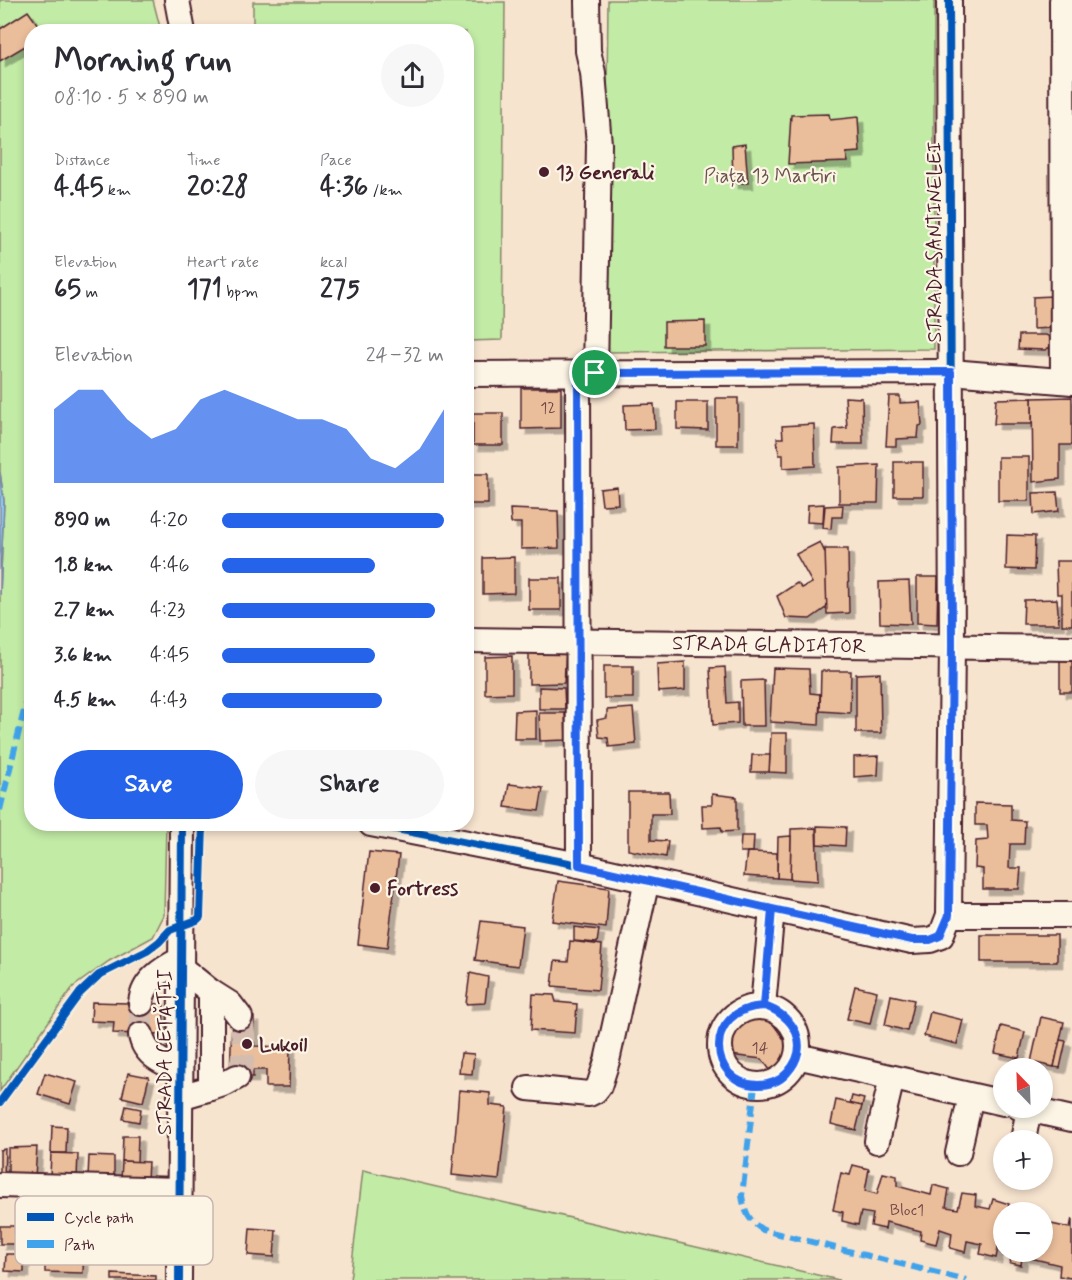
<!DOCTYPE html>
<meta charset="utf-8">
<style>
:root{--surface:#fff;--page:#f7f7f7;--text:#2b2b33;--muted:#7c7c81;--accent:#2563eb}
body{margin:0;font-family:Mynerve,sans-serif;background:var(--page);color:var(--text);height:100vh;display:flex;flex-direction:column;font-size:22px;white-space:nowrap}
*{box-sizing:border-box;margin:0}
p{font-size:20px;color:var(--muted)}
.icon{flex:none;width:33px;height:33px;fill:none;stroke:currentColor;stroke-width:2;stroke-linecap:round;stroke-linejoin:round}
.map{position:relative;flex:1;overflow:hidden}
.details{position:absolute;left:24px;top:24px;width:450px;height:807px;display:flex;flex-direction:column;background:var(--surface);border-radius:24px;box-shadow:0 3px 9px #0003}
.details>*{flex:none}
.needle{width:39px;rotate:337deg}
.buttons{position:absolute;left:993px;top:1058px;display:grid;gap:12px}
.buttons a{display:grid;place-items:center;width:60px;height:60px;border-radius:50%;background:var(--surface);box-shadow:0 3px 9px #0003;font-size:30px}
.pin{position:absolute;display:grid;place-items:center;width:51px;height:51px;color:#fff;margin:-26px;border:3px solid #fff;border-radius:50%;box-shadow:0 2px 6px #0007}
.round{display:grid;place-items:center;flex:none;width:63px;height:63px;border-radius:32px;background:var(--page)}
.summary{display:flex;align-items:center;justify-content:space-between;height:102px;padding:0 30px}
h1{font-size:33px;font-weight:800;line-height:45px}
.figures{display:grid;grid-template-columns:repeat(3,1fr);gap:9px;height:102px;padding:6px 30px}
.figures div{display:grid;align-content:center}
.figures b{font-size:26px;font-weight:800}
.figures small{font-size:16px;font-weight:400}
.figures p{font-size:16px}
.chart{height:168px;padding:12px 30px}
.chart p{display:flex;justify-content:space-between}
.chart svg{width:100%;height:108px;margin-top:6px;fill:var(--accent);opacity:.7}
.cta{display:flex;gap:12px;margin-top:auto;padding:12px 30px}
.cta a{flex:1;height:69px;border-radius:36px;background:var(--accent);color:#fff;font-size:24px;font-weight:800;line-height:69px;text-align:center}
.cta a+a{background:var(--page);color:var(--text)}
ul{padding:0 30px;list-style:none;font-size:20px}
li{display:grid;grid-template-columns:96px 72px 1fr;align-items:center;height:45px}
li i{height:15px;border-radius:8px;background:var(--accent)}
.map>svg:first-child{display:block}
.green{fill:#c2eba6;stroke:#868568;stroke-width:1.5}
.water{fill:#92caf1;stroke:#7586a2;stroke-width:1.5}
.building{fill:#ebbe9b;stroke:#4a1f2b;stroke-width:1.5;filter:url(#shadow)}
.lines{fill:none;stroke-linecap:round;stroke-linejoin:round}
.minor-tunnel{stroke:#d4bdae;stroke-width:24;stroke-dasharray:24 12;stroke-linecap:butt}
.minor-casing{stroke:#4a1f2b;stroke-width:28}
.minor{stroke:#fcf5e5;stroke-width:24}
.quiet{stroke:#40a2eb;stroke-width:6;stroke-dasharray:12 6;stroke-linecap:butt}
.cycleway-casing{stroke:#fcf5e5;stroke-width:11}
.cycleway{stroke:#0057b8;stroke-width:8}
.route-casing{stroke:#fff;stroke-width:12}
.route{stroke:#2563eb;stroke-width:8}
.poi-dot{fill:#4a1f2b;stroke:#fcf5e5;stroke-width:2}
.labels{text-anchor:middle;stroke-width:4.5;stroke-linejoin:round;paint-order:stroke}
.number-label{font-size:16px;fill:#724747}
.poi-label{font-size:20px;font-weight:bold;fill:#4a1f2b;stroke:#fcf5e5;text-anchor:start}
.park-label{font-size:20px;fill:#68524a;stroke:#fcf5e5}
.street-label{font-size:20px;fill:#4a1f2b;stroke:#fcf5e5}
.key{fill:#fcf5e5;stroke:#c7b5ad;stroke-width:1.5}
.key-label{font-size:16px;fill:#4a1f2b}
</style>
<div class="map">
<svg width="1072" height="1280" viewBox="0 0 1072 1280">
<defs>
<filter id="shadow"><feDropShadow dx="5.5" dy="5.5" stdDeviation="0" flood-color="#0004"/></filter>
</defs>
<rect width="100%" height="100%" fill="#f7e4cf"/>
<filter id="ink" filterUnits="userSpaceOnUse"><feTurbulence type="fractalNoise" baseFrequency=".0167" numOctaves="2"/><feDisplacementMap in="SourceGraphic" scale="12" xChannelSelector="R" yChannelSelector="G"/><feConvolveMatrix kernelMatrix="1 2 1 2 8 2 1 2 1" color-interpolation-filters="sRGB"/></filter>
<g filter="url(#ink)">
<g class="green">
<polygon points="0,0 153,0 161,31 32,32 32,824 166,824 164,915 153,937 109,961 73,987 0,1091 0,595 4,501 0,472"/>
<polygon points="608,0 934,0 934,349 604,352"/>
<polygon points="253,2 505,2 502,340 467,341 466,32 253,31"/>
<polygon points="363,1170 839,1280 350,1280"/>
</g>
<polygon class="water" points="0,472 4,501 0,595"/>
<g class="building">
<polygon points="28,11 43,32 32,32 32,42 0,61 0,29"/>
<polygon points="829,114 830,120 858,117 860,152 846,153 848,162 788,164 791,115"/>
<polygon points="745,144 748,183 733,183 732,146"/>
<polygon points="1052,296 1052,328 1033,329 1033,297"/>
<polygon points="705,321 705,346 664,346 664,322"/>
<polygon points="1019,335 1046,335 1052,338 1052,346 1045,350 1018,349"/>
<polygon points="521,388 561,388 561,428 521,429"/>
<polygon points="889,396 900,396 900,403 920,402 922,425 919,426 918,438 896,439 896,446 886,446"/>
<polygon points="845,397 862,398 863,444 833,444 834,429 847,428"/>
<polygon points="1072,397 1072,445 1060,445 1060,479 1033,482 1032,398"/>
<rect x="716" y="398" width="22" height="47"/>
<polygon points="1032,398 1032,424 994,424 996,399"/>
<polygon points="677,402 708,402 708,430 677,429"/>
<polygon points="654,404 655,429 625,430 624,405"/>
<rect x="473" y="413" width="30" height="32"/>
<polygon points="814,424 815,466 783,468 783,455 779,455 777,438 783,438 782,426"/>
<rect x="998" y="457" width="31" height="44"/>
<rect x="894" y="462" width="29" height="34"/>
<polygon points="879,465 878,503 839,503 839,467"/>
<rect x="467" y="474" width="21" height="30"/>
<polygon points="617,487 618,504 602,505 600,489"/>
<polygon points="1057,492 1059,511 1034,514 1033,493"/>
<polygon points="824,504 823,523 807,522 808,505"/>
<polygon points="843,505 842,517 832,517 831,529 823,528 825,506"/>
<polygon points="510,509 558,511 559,548 521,549 521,523 511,523"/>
<polygon points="1007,535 1035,536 1034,570 1006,569"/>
<polygon points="820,542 826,555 827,607 810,619 786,618 777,596 797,583 802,588 812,583 796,554"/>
<polygon points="825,549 848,549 849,613 827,614"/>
<polygon points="514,557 514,593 483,594 483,558"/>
<polygon points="1056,561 1072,561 1072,625 1062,625 1062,594 1057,594"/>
<polygon points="917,577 938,577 937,624 917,623"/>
<rect x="529" y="578" width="32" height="32"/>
<polygon points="909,581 911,624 880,623 879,582"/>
<polygon points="1057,599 1059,624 1023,624 1024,600"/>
<polygon points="529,649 566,650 564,683 529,684"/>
<polygon points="512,656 512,693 485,694 485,657"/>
<rect x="1060" y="660" width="12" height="32"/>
<polygon points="685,662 685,690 658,692 657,664"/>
<rect x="604" y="666" width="29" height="32"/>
<polygon points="725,667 727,703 738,702 738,723 713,725 710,668"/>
<polygon points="773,668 809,669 810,693 820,694 819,725 770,722"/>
<polygon points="821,671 851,671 850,713 820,711"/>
<polygon points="880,673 881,733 856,733 856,674"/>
<polygon points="764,680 765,726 742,726 741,681"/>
<polygon points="539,687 564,688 565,709 539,709"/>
<polygon points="633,708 636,744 609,747 608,738 599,737 597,720 607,718 607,710"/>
<polygon points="536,710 536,739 514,739 515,711"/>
<polygon points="539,713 565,713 566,740 540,741"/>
<polygon points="771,733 787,733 787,773 769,772"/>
<polygon points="752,755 770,755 769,772 751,772"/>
<polygon points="879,756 878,775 854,777 854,757"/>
<polygon points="509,784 543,788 539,811 505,807"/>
<polygon points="628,792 669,792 670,814 651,814 651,840 668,841 666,857 628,850"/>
<polygon points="712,794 737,797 737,831 722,832 721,827 703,828 702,805 712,805"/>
<polygon points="975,803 1011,804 1011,820 1025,821 1024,844 1010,844 1009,868 1021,868 1019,889 983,889 983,869 975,868 976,841 988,840 987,825 975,825"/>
<polygon points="817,826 846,827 845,846 817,844"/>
<polygon points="816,828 818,881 790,879 791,829"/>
<polygon points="741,836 754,836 753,852 740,852"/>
<polygon points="791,836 790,879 777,878 778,837"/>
<polygon points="369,852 399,855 387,948 358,944"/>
<polygon points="747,852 777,853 777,878 744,876"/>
<polygon points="558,881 609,888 606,928 552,921"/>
<polygon points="481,921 523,926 518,966 475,960"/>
<polygon points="574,927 599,930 597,943 574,941"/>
<rect x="981" y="935" width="76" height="27"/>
<polygon points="570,941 602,945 598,990 552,986 555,961 568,962"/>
<polygon points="470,973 488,977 485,1003 466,1004"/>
<polygon points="855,986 877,991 870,1024 847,1019"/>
<polygon points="533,994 554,995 556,1002 577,1004 575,1033 531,1030"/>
<polygon points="891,995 914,1000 907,1031 885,1025"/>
<polygon points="92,1002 164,1004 163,1035 113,1033 114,1022 91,1021"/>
<polygon points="763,1010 770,1012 773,1024 783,1038 787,1037 792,1058 782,1061 770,1070 762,1059 730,1055 733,1033 728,1032 734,1020 739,1017"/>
<polygon points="930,1012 963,1020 957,1044 924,1036"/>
<polygon points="232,1017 254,1017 254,1046 290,1047 289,1087 266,1087 266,1070 253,1070 253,1077 230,1077"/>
<polygon points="1041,1017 1064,1022 1054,1067 1031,1062"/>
<polygon points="1001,1026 1025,1032 1019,1058 995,1053"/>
<polygon points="1060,1040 1066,1041 1060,1068 1054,1067"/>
<polygon points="461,1053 474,1054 472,1074 459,1073"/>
<polygon points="45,1073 77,1082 70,1104 38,1094"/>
<polygon points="128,1073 149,1077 143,1102 122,1097"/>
<polygon points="459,1090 490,1093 490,1105 507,1107 499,1180 452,1175"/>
<polygon points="852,1096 864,1099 862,1106 850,1104"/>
<polygon points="836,1100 862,1106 856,1130 831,1124"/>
<polygon points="126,1106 141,1109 139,1122 123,1119"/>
<polygon points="52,1126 67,1127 66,1153 51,1153"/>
<polygon points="123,1136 138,1136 137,1162 122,1161"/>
<polygon points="37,1147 35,1177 8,1176 8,1148"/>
<polygon points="5,1149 4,1177 0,1177 0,1150"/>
<polygon points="51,1153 78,1154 77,1177 50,1176"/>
<polygon points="89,1156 114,1157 114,1179 88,1178"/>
<polygon points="122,1161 148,1162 147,1180 121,1179"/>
<polygon points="853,1165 869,1169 865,1191 877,1194 883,1173 897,1176 897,1186 931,1195 933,1185 949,1189 946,1207 958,1209 962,1193 976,1195 975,1206 990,1209 993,1199 1009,1204 1007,1212 1004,1212 1004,1239 1000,1238 996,1258 980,1254 982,1244 967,1241 965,1252 950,1248 952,1233 940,1229 936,1244 920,1240 921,1231 886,1222 885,1229 871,1226 873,1214 861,1212 858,1225 842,1221 843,1212 833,1210 841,1173 850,1175"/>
<polygon points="35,1194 69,1195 68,1213 35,1212"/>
<polygon points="1021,1206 1036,1210 1036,1212 1020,1212"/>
<polygon points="1072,1218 1072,1278 1059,1276 1060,1265 1022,1256 1021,1265 1010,1263 1012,1251 1042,1251 1042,1222 1070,1228"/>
<rect x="0" y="1226" width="15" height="18"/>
<polygon points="250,1228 276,1230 274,1257 248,1255"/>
<polygon points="45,1243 84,1244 83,1273 45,1272"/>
<polygon points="6,1254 24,1254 24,1272 5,1271"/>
<polygon points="112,1274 156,1276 156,1280 112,1280"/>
</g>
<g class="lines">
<g class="minor-tunnel">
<polyline points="141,1035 141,1003"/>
<path d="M237,1077C245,1066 245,1030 240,1017"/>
</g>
<g class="minor-casing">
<g id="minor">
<polyline points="177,0 183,32"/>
<polyline points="587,0 588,51 593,73 599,144 595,373"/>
<polyline points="1062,0 1063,381"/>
<polyline points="466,374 951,372 1072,382"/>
<polyline points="578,374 579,865"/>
<polyline points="466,640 1072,648"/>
<polyline points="371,824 579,865 912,941 930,940 941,936 949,915 952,646 949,0"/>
<polyline points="949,915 1072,915"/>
<polyline points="211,992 230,1004 240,1017"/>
<path d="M141,1003C143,981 162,969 180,960"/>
<polyline points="763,1006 772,909"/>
<circle cx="759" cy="1046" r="39"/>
<path d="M141,1035C144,1055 163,1063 180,1070"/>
<polyline points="797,1056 1004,1103"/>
<polyline points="211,1088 226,1083 237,1077"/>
<polyline points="528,1088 589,1094 595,1091 599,1086 607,1061 647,880"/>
<polyline points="180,1097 211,1088 211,992 181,968"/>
<polyline points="1019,1107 1072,1119"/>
<polyline points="1023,1140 1029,1109"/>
<polyline points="877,1141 892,1078"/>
<polyline points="958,1153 971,1096"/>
<polyline points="0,1185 179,1190"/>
<polyline points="179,1280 182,824"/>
</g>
</g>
<use href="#minor" class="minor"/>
<g class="quiet">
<polyline points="0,810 32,677"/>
<path d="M755,1085L742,1196C745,1213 749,1221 763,1230L966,1280"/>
</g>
<g class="cycleway-casing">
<g id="cycleway">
<polyline points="371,824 579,865 912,941 930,940 941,936 949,915 952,646 949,0"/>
<polyline points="0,1102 80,993 99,975 147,951 159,942 170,930 197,920 200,917 203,824"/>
<polyline points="179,1280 182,824"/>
</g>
</g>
<use href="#cycleway" class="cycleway"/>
</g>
</g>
<g class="lines" filter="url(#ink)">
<g class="route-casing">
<path id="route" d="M595,373L578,374L579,865L772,909L764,1006C794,1015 812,1046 787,1073C780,1081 769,1085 758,1085C708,1085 702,1008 764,1006L772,909L912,940H930L940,936L949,915L952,646L951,372L595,373"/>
</g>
<use href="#route" class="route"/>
</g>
<g class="poi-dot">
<circle cx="544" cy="172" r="6"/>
<circle cx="375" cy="888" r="6"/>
<circle cx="247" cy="1044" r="6"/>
</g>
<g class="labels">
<g class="number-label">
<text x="548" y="413">12</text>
<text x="760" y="1053">14</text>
<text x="907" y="1215">Bloc1</text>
</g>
<g class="poi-label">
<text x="556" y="179">13 Generali</text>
<text x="387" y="895">Fortress</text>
<text x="259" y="1051">Lukoil</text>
</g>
<g class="park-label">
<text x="770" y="182">Piața 13 Martiri</text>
</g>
<g class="street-label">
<text transform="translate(934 242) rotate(-90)" y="7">STRADA SANTINELEI</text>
<text transform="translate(769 644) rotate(1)" y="7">STRADA GLADIATOR</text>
<text transform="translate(164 1052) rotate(-90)" y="7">STRADA CETĂȚII</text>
</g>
</g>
<rect x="15" y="1196" width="198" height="69" rx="9" class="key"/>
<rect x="27" y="1213" width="27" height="8" fill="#0057b8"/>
<rect x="27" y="1240" width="27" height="8" fill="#40a2eb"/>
<g class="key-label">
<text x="64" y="1223">Cycle path</text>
<text x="64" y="1250">Path</text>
</g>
</svg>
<div class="buttons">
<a><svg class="needle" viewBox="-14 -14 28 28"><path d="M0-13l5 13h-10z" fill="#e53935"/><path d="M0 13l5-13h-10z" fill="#7c7c81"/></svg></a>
<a>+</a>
<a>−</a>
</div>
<div class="pin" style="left:595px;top:373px;background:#1e9e55"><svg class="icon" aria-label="arrive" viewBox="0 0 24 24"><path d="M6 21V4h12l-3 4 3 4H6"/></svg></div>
<section class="details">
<div class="summary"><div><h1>Morning run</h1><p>08:10 · 5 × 890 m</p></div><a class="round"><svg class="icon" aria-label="share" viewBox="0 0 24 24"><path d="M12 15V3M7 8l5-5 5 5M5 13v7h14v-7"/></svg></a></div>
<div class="figures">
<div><p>Distance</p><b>4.45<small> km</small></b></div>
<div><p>Time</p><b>20:28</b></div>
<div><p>Pace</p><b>4:36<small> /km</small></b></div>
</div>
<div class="figures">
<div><p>Elevation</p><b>65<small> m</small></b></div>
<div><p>Heart rate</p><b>171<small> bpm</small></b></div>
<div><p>kcal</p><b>275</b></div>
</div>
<div class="chart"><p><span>Elevation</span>24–32 m</p>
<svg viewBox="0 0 160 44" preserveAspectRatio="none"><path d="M0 44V14L10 6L20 6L30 18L40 26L50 22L60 10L70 6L80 10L90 14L100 18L110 18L120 22L130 34L140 38L150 30L160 14V44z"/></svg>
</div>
<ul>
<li><b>890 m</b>4:20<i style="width:100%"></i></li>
<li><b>1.8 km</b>4:46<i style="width:69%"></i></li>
<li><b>2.7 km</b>4:23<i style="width:96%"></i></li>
<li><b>3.6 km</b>4:45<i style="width:69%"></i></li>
<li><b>4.5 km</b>4:43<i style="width:72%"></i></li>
</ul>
<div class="cta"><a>Save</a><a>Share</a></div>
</section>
</div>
